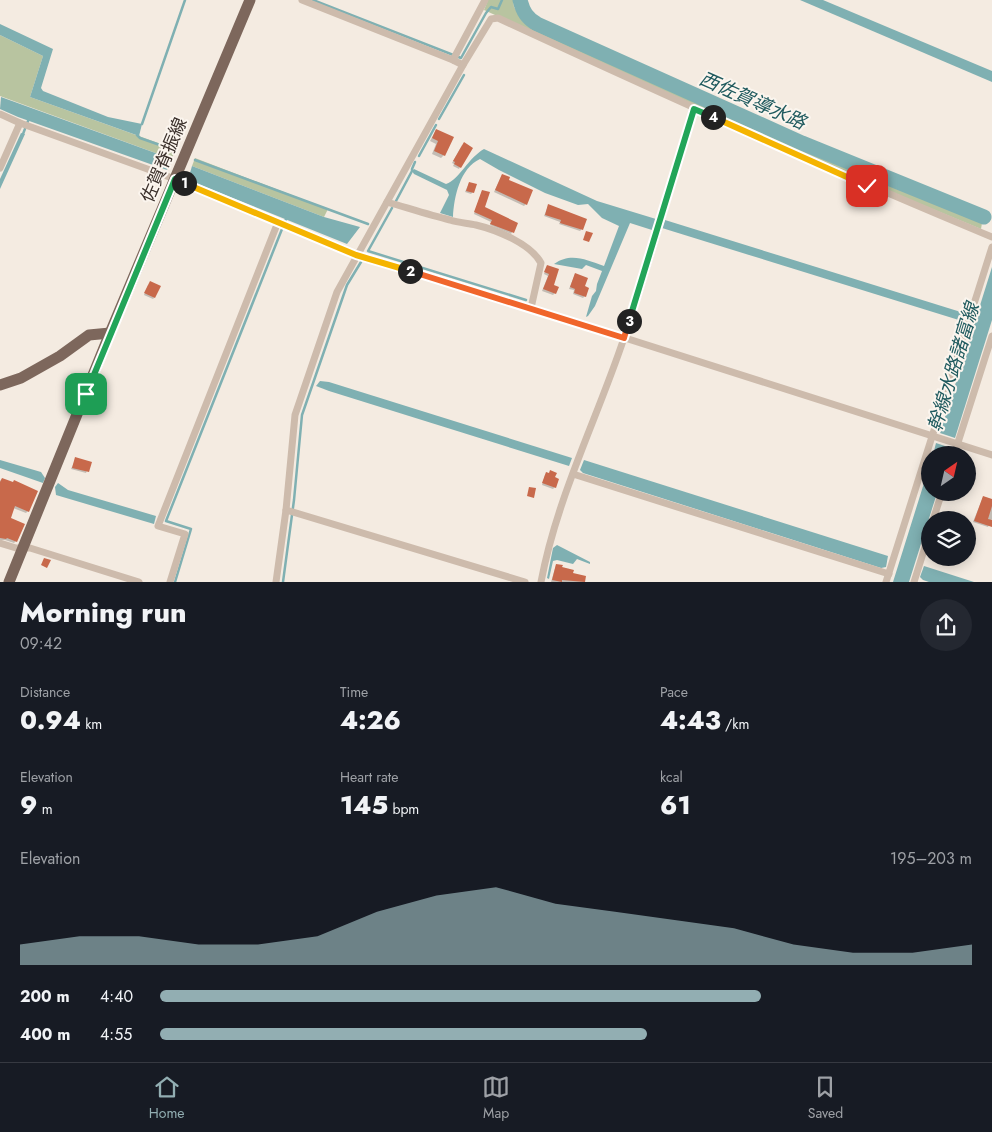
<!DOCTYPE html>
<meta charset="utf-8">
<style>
:root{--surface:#171b24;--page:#242831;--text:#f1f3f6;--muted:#9ea1a6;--line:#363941;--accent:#92aeb2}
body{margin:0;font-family:Jost,"Noto Sans JP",sans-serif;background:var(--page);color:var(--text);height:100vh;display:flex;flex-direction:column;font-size:19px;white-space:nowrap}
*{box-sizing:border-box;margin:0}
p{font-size:16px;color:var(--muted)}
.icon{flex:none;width:28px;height:28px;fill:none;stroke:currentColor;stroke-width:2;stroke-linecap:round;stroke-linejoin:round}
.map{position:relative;height:582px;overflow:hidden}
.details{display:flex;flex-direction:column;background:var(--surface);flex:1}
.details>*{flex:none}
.needle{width:32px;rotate:34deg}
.controls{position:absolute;left:921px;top:446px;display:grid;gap:10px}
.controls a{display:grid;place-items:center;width:55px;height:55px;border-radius:50%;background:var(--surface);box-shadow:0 2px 12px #0003;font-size:25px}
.pin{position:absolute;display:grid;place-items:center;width:42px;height:42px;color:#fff;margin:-21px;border-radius:10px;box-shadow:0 2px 8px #0006}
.km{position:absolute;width:25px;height:25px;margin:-12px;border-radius:50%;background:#222;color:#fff;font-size:14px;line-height:25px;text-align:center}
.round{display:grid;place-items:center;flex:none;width:52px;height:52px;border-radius:26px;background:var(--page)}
.headline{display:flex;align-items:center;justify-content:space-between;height:85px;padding:0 20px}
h1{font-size:28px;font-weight:800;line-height:38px}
.figures{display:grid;grid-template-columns:repeat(3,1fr);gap:8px;height:85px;padding:5px 20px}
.figures div{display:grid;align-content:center}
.figures b{font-size:25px;font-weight:800}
.figures small{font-size:14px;font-weight:400}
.figures p{font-size:14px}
.chart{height:140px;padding:10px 20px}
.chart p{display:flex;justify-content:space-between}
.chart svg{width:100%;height:90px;margin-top:5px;fill:var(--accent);opacity:.7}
ul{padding:0 20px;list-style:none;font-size:16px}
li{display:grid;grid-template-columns:80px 60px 1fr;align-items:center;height:38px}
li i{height:12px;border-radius:6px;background:var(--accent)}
.tab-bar{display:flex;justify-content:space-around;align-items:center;height:70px;border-top:1px solid var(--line);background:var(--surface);font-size:14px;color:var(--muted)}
.tab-bar a{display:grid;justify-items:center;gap:2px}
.tab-bar .active{color:var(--accent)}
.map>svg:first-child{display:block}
.green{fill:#b8c4a0}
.water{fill:#7fb0b2}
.shadow{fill:#0003}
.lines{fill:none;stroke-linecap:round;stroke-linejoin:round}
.stream{stroke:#7fb0b2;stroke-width:2.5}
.river{stroke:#7fb0b2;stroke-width:15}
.building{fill:#c8694b}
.minor{stroke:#cdbbac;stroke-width:7}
.primary{stroke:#7d675c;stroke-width:11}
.split-1-casing{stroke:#fff;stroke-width:10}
.split-2-casing{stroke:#fff;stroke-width:10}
.split-3-casing{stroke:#fff;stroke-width:10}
.split-4-casing{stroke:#fff;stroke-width:10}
.split-5-casing{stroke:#fff;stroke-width:10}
.split-1{stroke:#22a559;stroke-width:6}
.split-2{stroke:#f5b400;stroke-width:6}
.split-3{stroke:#f0652b;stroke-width:6}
.split-4{stroke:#22a559;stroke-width:6}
.split-5{stroke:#f5b400;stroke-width:6}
.labels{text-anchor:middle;stroke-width:4;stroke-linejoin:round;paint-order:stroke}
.street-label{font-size:18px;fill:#3b302b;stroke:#fbf5ee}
.water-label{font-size:19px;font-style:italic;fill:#1f5a5e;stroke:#fbf5ee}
</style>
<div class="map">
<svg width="992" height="582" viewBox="0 0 992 582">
<rect width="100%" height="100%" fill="#f4ebe1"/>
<g class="green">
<polygon points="488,0 513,0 514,7 523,22 837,164 982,223 981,229 862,180 484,10"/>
<polygon points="0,35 43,56 30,97 175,149 172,159 0,96"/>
<polygon points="195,158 328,209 324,217 192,166"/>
</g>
<g class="water">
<polygon points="800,0 823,0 992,71 992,82"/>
<polygon points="0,24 53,49 41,88 43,91 108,117 142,124 139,136 30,97 43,56 0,35"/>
<polygon points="1,97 172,159 167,170 18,117 0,109"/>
<polygon points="21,133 25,134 0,189 0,179"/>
<path d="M484,149L597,201L656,219L652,230L630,223L595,306L588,316L586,317L592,296L596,291L597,284L602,271L586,265L582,269L554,264C571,252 586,260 604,266L619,226L602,218L588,204L578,205L545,193L499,170L480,159C460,168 454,197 453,217L440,213L449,195L447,190L414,174L412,171L414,169L446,184C460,179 468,158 484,149Z"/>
<polygon points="192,166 324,217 360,227 347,244 188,180"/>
<polygon points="665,220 964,313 962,321 662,228"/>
<polygon points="992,267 992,320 955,438 940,433"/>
<polygon points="320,381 329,382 572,458 569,466 329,391 316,386"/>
<polygon points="936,443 951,448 949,455 933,455"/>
<polygon points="0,460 41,472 45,478 43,483 0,468"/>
<polygon points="584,460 888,556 886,567 881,568 583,473 580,470"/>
<polygon points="930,464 930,492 937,493 909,582 893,582"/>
<polygon points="58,483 68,490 156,516 154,524 56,495 55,487"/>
<polygon points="557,545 590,562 590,564 577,559 573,564 557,560 553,561 549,579 547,578 553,548"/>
<polygon points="924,566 974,582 929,582 923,580 920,577"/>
</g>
<g class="shadow">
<polygon points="436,130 444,155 441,158 432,154 436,144 430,141"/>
<polygon points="462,145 460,167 459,169 453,166 454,164 452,163"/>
<polygon points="502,175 526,204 524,206 494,192"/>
<polygon points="469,183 473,192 471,194 465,192"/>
<polygon points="482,191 484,208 517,223 511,234 490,225 491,222 474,214"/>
<polygon points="548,206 585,219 581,230 580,231 559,224 560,222 544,216"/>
<polygon points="547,266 555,293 553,295 542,291 548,276 544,274"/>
<polygon points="575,274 584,287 585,296 583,298 573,294 574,290 569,289"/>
<polygon points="148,285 154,298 153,299 144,295"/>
<polygon points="76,458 90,463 86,473 71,469"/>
<polygon points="545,475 553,478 555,487 553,489 542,485"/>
<polygon points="2,479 13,483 28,511 26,513 13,508 9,518 16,541 14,543 5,540 0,540 0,481"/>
<polygon points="983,497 992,500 992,519 988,527 973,522"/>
<polygon points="556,565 571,574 585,577 584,582 551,582"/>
</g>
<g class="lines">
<g class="stream">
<polyline points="313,0 461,58 486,13 491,7 498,9 502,0"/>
<polyline points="439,119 464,75"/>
<polyline points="142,124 185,0"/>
<polyline points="23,134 28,121"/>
<polyline points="137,135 140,138 174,150"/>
<polyline points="419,156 436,125"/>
<polyline points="195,160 368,224"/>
<polyline points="396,201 412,171 412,169 415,162"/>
<polyline points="392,208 368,251 526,300"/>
<polyline points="175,582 191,529 166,521 286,219"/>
<polyline points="283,582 294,500 302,415 347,285 361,262"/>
</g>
<path class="river" d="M520,0C523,12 527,18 537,24L802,143L984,217"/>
</g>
<g class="building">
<polygon points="436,129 454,137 445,156 434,151 438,141 432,138"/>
<polygon points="464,142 473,148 461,168 454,164 455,162 453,161"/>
<polygon points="502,174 510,177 509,180 533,190 527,205 495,190"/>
<polygon points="469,182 477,184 474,193 466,191"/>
<polygon points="482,190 490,192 485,207 518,223 514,233 490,224 492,220 474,212"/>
<polygon points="548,204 587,219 583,230 560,223 561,220 545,215"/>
<polygon points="586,231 593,233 589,242 583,240"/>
<polygon points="547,265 559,269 554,285 559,287 556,294 543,289 549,274 544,272"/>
<polygon points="575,273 588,278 585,286 589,288 586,297 574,293 575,289 570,287"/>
<polygon points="150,281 161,286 155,298 144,293"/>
<polygon points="75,457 92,462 89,472 72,468"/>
<polygon points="550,470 557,473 555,477 559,479 556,488 542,483 546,472 549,473"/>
<polygon points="2,478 13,482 14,480 38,491 29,512 15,506 11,518 25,524 17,542 7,538 6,539 0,538 0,482"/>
<polygon points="529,487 536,488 534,498 527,496"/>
<polygon points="983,496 992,499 992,506 988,519 992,520 992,527 974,521"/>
<polygon points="44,558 51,560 47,568 41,565"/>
<polygon points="556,564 563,565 562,567 574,570 573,573 586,576 585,582 562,580 562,582 552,580"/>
</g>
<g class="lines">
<g class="minor">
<polyline points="302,0 453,60 463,65"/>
<polyline points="453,60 485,0"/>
<polyline points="0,114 20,123 175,179 357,255 531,308 992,455"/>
<polyline points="0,168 20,123"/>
<path d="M387,202C408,208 429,215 450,220C459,223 468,223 476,225C497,230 531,244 541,263L531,308"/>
<polyline points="954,455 992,336"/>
<polyline points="573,474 889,574"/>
<polyline points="286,510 525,582"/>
<polyline points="933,520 942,492"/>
<polyline points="0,543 16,548 30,548 139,582"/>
<polyline points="170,582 185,534 158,526 278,222"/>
<path d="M276,582L286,510L295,415L337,292L463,65L491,19L498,18C662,94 825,168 992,237"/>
<path d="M541,582C557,497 597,419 624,338C650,262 671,185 694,109"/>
<polyline points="886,582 992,247"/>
<polyline points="914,582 930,531"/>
</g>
<g class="primary">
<polyline points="0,385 21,378 60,356 89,335 110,333"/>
<polyline points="9,582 110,333 250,0"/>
</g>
</g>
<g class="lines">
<g class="split-1-casing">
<polyline id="split-1" points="86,394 175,179 184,183"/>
</g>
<g class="split-2-casing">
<polyline id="split-2" points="184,183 356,255 410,271"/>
</g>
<g class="split-3-casing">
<polyline id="split-3" points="410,271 624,338 629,321"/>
</g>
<g class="split-4-casing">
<polyline id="split-4" points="629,321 694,109 713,117"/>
</g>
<g class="split-5-casing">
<polyline id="split-5" points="713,117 867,186"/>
</g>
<use href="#split-1" class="split-1"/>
<use href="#split-2" class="split-2"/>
<use href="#split-3" class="split-3"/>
<use href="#split-4" class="split-4"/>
<use href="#split-5" class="split-5"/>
</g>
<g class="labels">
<g class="street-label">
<text transform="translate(164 160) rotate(-67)" y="6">佐賀脊振線</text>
</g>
<g class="water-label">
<text transform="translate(753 100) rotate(24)" y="7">西佐賀導水路</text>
<text transform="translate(953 367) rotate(-73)" y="7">幹線水路諸富線</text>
</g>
</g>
</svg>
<div class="controls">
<a><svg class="needle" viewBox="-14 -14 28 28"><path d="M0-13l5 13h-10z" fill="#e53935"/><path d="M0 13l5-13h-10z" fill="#9ea1a6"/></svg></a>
<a><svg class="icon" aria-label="layers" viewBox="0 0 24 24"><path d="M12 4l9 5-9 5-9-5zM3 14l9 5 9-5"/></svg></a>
</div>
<div class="pin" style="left:86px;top:394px;background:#1e9e55"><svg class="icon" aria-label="arrive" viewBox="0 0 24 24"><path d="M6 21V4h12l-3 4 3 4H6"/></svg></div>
<div class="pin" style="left:867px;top:186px;background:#d93025"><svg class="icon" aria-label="check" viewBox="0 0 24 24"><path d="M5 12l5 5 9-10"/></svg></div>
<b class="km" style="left:184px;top:183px">1</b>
<b class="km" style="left:410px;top:271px">2</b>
<b class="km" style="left:629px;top:321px">3</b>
<b class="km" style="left:713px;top:117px">4</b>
</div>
<section class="details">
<div class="headline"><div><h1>Morning run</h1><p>09:42</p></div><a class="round"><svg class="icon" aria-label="share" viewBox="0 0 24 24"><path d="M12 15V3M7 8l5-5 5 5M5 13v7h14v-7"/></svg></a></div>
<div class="figures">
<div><p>Distance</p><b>0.94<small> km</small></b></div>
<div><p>Time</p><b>4:26</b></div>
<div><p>Pace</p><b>4:43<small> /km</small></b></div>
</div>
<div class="figures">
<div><p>Elevation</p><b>9<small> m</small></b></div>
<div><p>Heart rate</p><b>145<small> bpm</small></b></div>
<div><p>kcal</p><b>61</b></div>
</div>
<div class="chart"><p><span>Elevation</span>195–203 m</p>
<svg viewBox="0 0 160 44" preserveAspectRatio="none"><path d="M0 44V34L10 30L20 30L30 34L40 34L50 30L60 18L70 10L80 6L90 14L100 18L110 22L120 26L130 34L140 38L150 38L160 34V44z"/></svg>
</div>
<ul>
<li><b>200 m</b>4:40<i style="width:74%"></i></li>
<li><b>400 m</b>4:55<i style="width:60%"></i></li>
</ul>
</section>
<nav class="tab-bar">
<a class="active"><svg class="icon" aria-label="home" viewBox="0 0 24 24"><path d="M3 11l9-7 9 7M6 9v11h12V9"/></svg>Home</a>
<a><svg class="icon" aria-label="map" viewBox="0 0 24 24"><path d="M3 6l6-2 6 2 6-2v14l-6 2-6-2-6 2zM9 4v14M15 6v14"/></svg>Map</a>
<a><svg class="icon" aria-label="saved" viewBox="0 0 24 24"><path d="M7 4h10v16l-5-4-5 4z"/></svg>Saved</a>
</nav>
